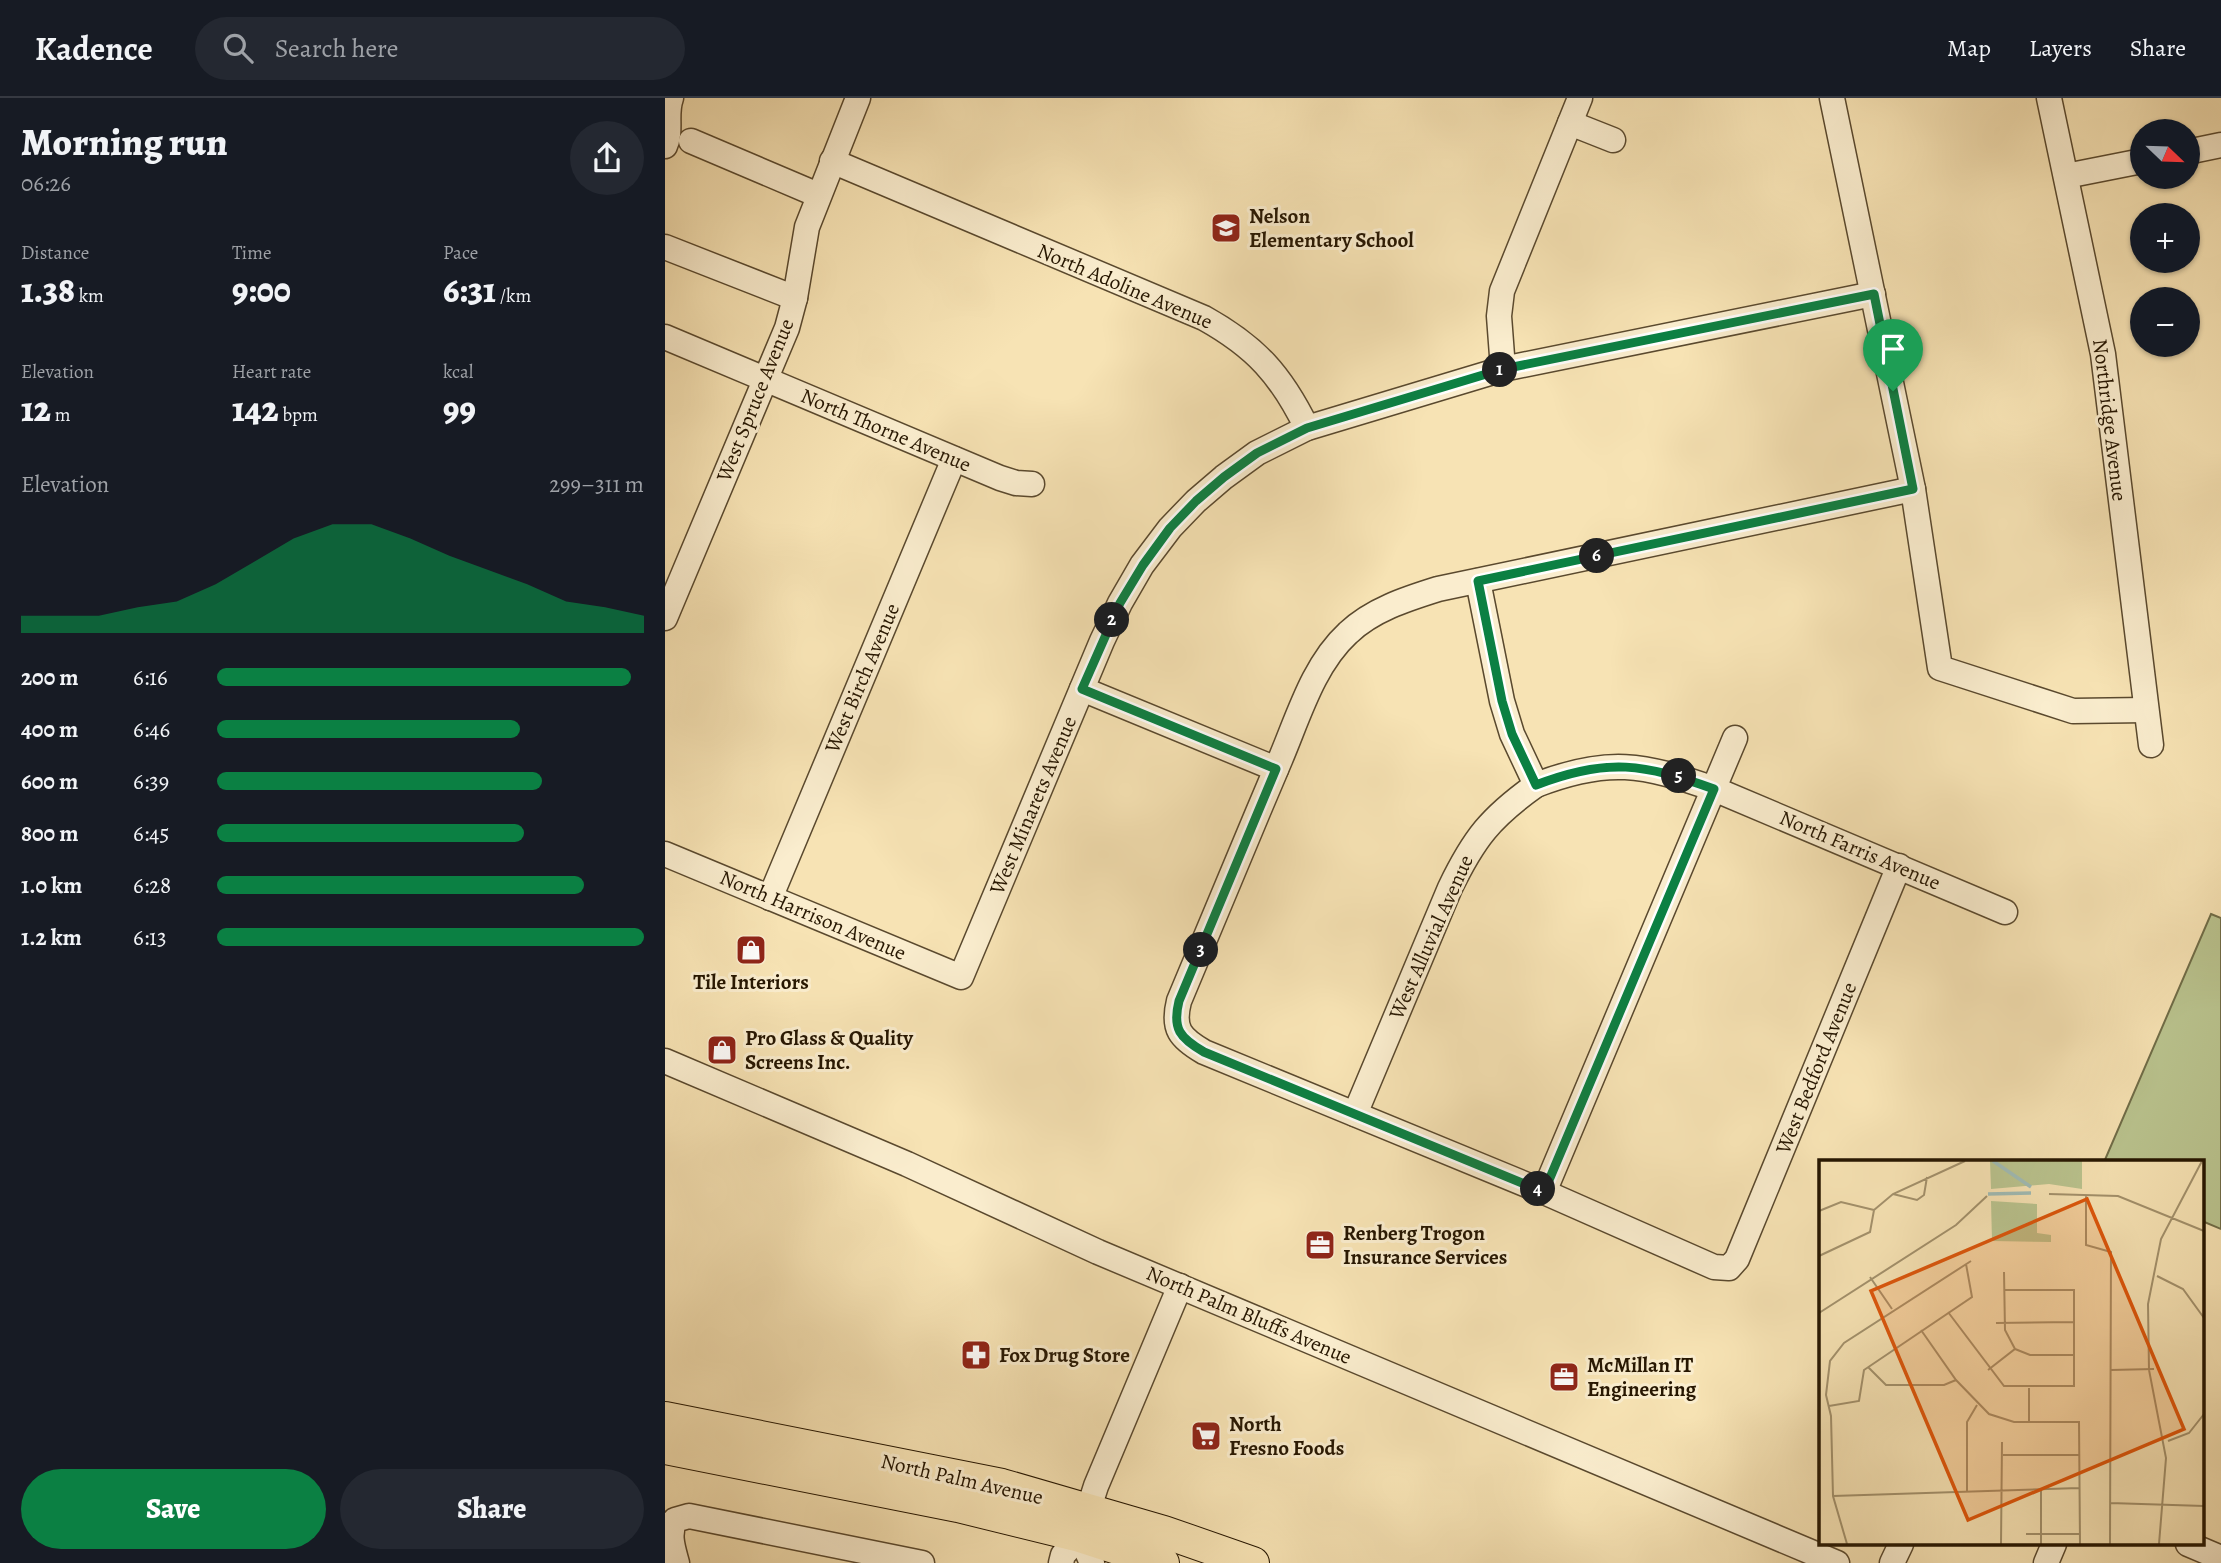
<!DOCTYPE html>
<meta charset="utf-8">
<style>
:root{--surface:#171b24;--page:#242831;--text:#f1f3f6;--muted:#9ea1a6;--line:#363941;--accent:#0b8043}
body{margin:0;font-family:Alegreya,serif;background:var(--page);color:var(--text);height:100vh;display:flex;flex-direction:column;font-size:26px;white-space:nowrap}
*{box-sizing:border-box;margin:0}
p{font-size:23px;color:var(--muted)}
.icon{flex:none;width:38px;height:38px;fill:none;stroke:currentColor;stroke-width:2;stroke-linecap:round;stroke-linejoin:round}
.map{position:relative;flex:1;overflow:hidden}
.side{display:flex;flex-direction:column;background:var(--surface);width:665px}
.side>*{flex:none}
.needle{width:46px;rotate:113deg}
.controls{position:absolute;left:1465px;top:21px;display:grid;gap:14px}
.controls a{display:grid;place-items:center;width:70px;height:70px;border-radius:50%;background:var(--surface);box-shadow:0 2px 5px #0004;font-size:35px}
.pin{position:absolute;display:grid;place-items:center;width:60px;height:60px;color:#fff;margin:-72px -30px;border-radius:50% 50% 50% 0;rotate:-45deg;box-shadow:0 0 7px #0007}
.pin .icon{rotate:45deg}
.km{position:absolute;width:35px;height:35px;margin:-18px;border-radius:50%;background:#222;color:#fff;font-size:19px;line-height:35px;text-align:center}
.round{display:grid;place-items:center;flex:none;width:74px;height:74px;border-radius:37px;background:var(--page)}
.summary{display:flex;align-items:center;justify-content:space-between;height:119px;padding:0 21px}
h1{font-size:38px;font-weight:800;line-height:52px}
.metrics{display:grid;grid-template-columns:repeat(3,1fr);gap:10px;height:119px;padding:7px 21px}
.metrics div{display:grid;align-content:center}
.metrics b{font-size:35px;font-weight:800}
.metrics small{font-size:19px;font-weight:400}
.metrics p{font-size:19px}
.chart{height:196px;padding:14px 21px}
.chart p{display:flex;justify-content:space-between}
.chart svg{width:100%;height:126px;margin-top:7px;fill:var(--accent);opacity:.7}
.button{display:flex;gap:14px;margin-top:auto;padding:14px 21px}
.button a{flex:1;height:80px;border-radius:42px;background:var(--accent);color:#fff;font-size:28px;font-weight:800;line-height:80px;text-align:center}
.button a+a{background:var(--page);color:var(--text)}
ul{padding:0 21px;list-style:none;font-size:23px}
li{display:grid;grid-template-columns:112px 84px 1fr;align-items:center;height:52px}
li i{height:18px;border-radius:9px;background:var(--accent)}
header{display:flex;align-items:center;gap:42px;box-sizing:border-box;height:98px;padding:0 35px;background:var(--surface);border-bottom:2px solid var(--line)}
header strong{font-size:33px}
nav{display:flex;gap:38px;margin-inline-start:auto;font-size:24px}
.search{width:490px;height:63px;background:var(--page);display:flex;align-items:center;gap:18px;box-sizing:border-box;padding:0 24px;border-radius:38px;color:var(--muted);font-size:26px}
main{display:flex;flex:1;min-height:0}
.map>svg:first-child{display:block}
.green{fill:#bac48f;stroke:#706d48;stroke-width:2}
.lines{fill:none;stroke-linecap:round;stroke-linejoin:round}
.minor-casing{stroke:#5a492e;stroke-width:27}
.major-casing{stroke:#261601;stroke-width:34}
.minor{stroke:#faedce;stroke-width:24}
.major{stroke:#f7e3b4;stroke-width:32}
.route-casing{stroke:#fff;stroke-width:14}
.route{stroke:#0b8043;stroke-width:9}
.labels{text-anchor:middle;stroke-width:6;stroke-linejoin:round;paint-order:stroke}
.poi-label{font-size:21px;font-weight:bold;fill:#261601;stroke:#faedce;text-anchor:start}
.street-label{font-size:21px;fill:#261601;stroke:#faedce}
.inset-river{fill:none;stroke:#a0bcb6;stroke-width:3.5}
.inset-road{fill:none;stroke:#a3916c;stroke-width:2}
.view{fill:#de560b;fill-opacity:0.15;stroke:#de560b;stroke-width:3.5}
.inset-edge{fill:none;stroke:#261601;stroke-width:3.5}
</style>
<header>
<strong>Kadence</strong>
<div class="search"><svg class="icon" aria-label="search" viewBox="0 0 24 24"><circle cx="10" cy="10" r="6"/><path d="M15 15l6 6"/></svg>Search here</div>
<nav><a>Map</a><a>Layers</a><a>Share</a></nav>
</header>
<main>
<section class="side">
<div class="summary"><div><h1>Morning run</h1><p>06:26</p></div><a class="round"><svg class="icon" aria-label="share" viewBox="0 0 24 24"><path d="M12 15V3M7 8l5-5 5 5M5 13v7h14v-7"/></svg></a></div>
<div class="metrics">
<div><p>Distance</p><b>1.38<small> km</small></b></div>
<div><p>Time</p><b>9:00</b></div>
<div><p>Pace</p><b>6:31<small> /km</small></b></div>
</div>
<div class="metrics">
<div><p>Elevation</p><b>12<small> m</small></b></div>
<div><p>Heart rate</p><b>142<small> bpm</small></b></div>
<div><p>kcal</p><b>99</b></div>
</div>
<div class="chart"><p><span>Elevation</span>299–311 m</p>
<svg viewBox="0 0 160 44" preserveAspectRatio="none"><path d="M0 44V38L10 38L20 38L30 35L40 33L50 27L60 19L70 11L80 6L90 6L100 11L110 17L120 22L130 27L140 33L150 35L160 38V44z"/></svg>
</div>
<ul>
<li><b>200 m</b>6:16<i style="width:97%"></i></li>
<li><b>400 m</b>6:46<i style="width:71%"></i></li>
<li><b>600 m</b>6:39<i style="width:76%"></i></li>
<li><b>800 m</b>6:45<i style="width:72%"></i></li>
<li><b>1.0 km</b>6:28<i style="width:86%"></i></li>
<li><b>1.2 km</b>6:13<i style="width:100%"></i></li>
</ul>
<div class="button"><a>Save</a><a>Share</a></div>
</section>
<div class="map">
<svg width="1556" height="1465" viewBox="0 0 1556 1465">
<rect width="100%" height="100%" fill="#f7e3b4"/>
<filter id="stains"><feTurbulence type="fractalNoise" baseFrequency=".00286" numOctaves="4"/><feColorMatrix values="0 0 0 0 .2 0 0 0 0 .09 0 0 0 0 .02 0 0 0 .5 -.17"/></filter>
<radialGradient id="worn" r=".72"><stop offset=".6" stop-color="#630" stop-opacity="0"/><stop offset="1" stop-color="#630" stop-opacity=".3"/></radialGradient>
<polygon class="green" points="1546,816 1556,820 1556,1131 1537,1123 1537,1064 1439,1064"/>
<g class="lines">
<g class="minor-casing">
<g id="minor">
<polyline points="1167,0 1248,391 1275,570 1408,613 1481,612"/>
<polyline points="1384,0 1438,256 1486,647"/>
<polyline points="905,25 948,42"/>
<polyline points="26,43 153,97"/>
<path d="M0,48C7,33 0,16 6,0"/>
<polyline points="1522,54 1556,47"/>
<path d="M167,63L539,220C591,249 616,277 642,330"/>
<polyline points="1401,78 1477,63"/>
<polyline points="0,149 130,200"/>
<polyline points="0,239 335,380 351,385 367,386"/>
<polyline points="838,271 834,218 837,193 915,0"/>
<polyline points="0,520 122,230 130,200 142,129 193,0"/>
<polyline points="417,591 611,671"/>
<path d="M871,687C943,659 978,666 1049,691L1340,814"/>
<polyline points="0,756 296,879 437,543 455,505 477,467 505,430 531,403 559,379 592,355 642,330 838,271 1208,196"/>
<path d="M1234,768L1072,1161L1064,1170L1049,1169L879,1094L539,954C515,940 507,931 514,903C548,822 581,742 615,662C633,620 648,567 683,535C707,512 741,501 773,491L1248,391"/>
<polyline points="105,800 289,361"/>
<polyline points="0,963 242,1066 433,1154 1172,1465"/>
<path d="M690,1016L785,790C809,740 826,719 871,687L847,636L837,603L813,483"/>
<polyline points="879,1094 1070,640"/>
<polyline points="415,1438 427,1465"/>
<polyline points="1523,1446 1556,1460"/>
<path d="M12,1465C8,1450 3,1437 10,1422L24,1418L257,1465"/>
<polyline points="396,1465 398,1457 415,1438 431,1388 515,1188"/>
<polyline points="1227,1465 1236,1446"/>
<polyline points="1381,1465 1389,1446"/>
</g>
</g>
<g class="major-casing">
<g id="major">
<polyline points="0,1320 337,1387 499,1434 588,1465"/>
<polyline points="0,1350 293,1408 415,1438 498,1465"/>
</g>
</g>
<use href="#minor" class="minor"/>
<use href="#major" class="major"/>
</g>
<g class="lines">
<g class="route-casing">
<path id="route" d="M1209,196L1248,391L813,483L837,603L847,636L871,687C943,659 979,666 1049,691L879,1094L539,954C515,940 507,931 514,903L611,671L417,591L455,505L478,467L505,430L531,403L559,379L592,355L642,330L838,271Z"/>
</g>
<use href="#route" class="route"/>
</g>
<defs>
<g id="school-square" transform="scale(1.575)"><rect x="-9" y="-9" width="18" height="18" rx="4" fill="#8f2418" stroke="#faedce"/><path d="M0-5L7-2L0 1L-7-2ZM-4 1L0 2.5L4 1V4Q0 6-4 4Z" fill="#fff"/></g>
<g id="shop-square" transform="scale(1.575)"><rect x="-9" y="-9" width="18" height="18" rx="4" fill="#8f2418" stroke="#faedce"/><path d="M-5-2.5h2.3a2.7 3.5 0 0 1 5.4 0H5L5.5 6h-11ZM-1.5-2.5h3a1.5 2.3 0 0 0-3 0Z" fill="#fff"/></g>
<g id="office-square" transform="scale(1.575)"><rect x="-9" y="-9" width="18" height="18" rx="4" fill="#8f2418" stroke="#faedce"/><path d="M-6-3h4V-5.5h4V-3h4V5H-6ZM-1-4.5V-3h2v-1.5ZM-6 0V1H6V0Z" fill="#fff"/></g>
<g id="pharmacy-square" transform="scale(1.575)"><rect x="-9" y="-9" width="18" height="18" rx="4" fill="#8f2418" stroke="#faedce"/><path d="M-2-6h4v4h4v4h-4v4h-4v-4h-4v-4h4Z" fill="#fff"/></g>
<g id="supermarket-square" transform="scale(1.575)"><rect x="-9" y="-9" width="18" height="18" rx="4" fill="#8f2418" stroke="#faedce"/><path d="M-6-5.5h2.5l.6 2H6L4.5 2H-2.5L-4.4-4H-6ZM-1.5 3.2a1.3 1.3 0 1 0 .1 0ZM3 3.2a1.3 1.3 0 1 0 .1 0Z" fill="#fff"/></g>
</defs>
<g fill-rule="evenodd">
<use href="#school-square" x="561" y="130"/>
<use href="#shop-square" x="86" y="852"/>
<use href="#shop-square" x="57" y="952"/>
<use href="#office-square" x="655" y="1147"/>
<use href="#pharmacy-square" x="311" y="1257"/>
<use href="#office-square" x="899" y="1279"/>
<use href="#supermarket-square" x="541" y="1338"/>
</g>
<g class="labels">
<g class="poi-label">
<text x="584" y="125">Nelson<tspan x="584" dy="24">Elementary School</tspan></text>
<text x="86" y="891" text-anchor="middle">Tile Interiors</text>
<text x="80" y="947">Pro Glass &amp; Quality<tspan x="80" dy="24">Screens Inc.</tspan></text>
<text x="678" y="1142">Renberg Trogon<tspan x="678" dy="24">Insurance Services</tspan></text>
<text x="334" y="1264">Fox Drug Store</text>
<text x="922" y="1274">McMillan IT<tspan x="922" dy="24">Engineering</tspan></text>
<text x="564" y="1333">North<tspan x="564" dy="24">Fresno Foods</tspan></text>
</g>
<g class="street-label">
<text transform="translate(460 188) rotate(23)" y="7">North Adoline Avenue</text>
<text transform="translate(90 302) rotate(-68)" y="7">West Spruce Avenue</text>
<text transform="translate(1445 322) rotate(83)" y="7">Northridge Avenue</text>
<text transform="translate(221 332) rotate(23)" y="7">North Thorne Avenue</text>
<text transform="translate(197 580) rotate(-67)" y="7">West Birch Avenue</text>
<text transform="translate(368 707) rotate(-67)" y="7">West Minarets Avenue</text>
<text transform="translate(1195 752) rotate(23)" y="7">North Farris Avenue</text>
<text transform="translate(148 817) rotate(23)" y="7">North Harrison Avenue</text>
<text transform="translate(766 839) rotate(-66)" y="7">West Alluvial Avenue</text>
<text transform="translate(1151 970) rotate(-68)" y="7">West Bedford Avenue</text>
<text transform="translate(584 1217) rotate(23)" y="7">North Palm Bluffs Avenue</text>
<text transform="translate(297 1381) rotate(13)" y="7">North Palm Avenue</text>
</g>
</g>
<g transform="translate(1154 1062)">
<rect width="385" height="385" fill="#f7e3b4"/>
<path d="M171,1H263V29L230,24L172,29ZM172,41L218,44V73L232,75V82L173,81Z" fill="#bac48f"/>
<path class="inset-river" d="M174,1L212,27M169,34L212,33"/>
<path class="inset-road" d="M74,34L98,40L105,35L108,17M230,34L299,36L385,71M267,36V85L292,92L291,384M0,51L22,42L55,50M0,96L51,72L55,50L74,34L146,1M185,112L186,170L196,189M338,116L364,129L385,158M51,117L73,149M129,152L185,226H255V130H185M0,153L137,65L168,36M177,163L255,162M102,170L137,220L170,254L195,262H260L261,384M49,207L67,225H125L137,220M169,210L196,189L211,195H256M292,210L335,209M210,228V262M10,246L40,241L45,210L153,137L147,104M349,281L370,273L385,254M184,295H260M222,328V384M148,332V262L158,245M14,336L260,328M291,343L385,346M207,374H260M28,384L14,336L12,256L7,235L11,201L25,183L152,101M182,384L183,282M340,384L347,298L330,210L329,144L342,79L383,1"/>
<path class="view" d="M268,39L365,269L149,360L52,131Z"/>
<rect width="385" height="385" class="inset-edge"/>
</g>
<rect width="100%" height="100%" filter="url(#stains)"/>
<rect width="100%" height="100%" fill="url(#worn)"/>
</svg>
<div class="controls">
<a><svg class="needle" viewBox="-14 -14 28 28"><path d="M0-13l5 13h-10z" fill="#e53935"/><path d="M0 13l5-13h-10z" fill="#9ea1a6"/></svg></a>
<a>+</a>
<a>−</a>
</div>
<div class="pin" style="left:1228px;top:293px;background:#1e9e55"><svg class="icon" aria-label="arrive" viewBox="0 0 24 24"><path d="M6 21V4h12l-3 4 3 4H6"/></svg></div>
<b class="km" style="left:835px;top:272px">1</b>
<b class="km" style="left:447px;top:522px">2</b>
<b class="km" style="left:536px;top:852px">3</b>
<b class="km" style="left:873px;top:1091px">4</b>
<b class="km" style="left:1014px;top:678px">5</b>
<b class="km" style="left:932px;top:458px">6</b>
</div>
</main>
